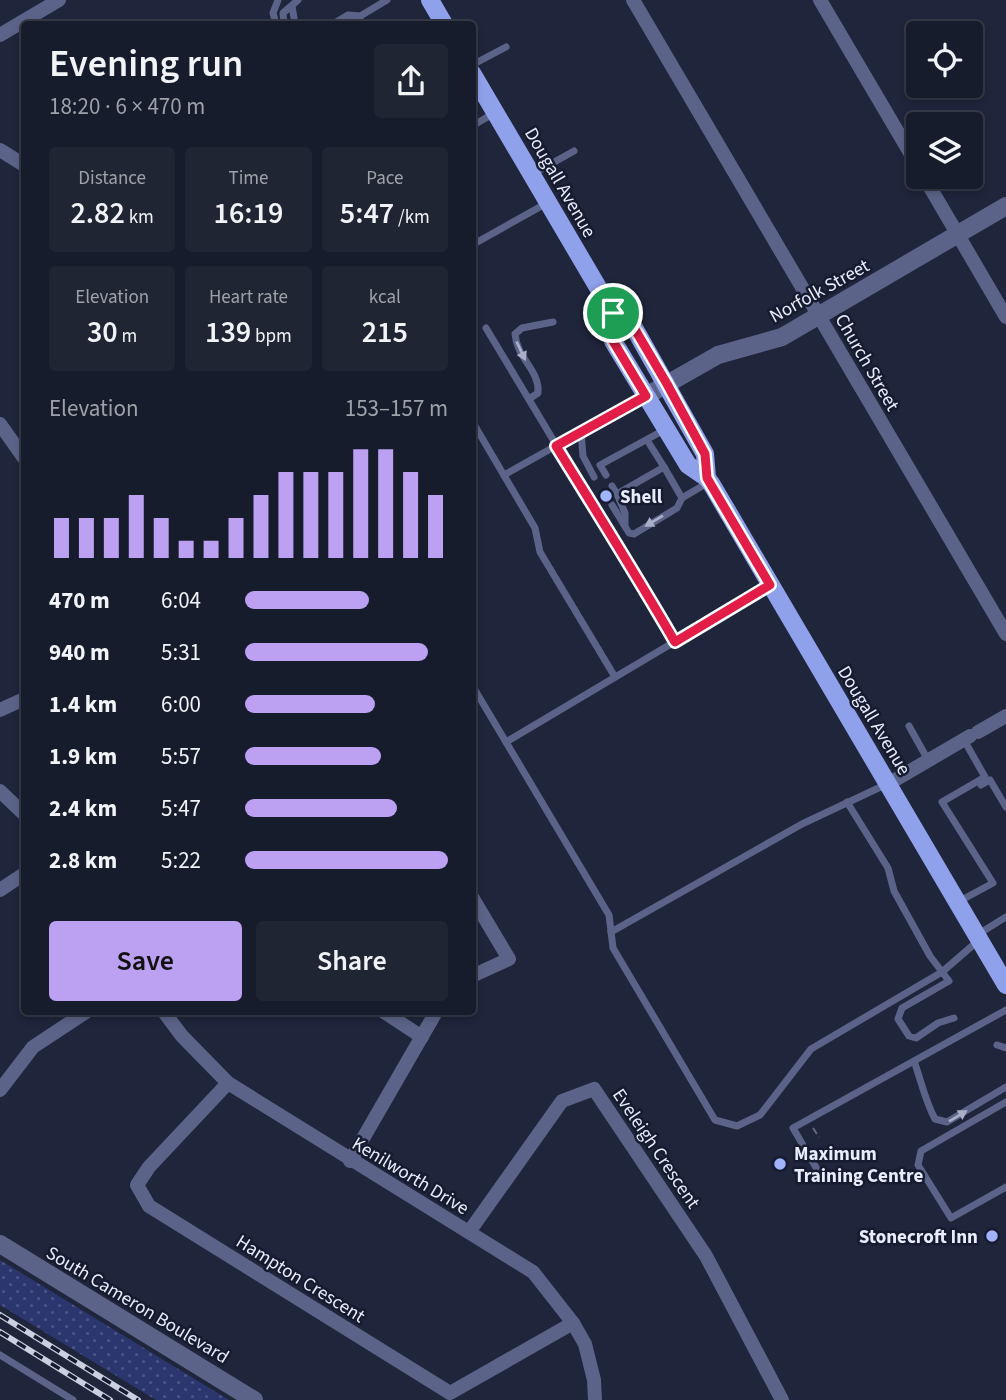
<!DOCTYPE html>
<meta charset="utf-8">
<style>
:root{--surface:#171c2c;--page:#202534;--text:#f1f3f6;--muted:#9ea1a9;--line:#363a48;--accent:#bca0f2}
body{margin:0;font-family:"Source Sans 3",sans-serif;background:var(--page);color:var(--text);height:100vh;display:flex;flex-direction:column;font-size:26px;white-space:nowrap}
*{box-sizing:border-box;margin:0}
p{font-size:23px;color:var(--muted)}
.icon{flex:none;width:38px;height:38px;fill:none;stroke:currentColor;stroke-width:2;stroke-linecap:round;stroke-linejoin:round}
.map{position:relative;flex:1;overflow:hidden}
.details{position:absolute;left:21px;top:21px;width:455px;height:994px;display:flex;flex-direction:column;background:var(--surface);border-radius:7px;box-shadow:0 4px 10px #0003,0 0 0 2px var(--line)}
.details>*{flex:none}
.tools{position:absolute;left:906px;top:21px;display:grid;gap:14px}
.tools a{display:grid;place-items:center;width:77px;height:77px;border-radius:7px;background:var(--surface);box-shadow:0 4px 10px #0003,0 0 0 2px var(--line);font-size:35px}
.pin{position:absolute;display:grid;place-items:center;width:60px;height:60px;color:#fff;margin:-30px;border:4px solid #fff;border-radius:50%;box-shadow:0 2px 7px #0007}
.round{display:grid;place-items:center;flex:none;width:74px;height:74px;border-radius:7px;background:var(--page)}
.summary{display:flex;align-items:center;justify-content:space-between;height:119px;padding:0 28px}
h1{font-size:38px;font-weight:600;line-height:52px}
.figures{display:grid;grid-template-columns:repeat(3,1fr);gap:10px;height:119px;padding:7px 28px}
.figures div{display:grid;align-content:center;border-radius:7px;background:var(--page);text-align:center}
.figures b{font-size:30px;font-weight:600}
.figures small{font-size:19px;font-weight:400}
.figures p{font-size:19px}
.chart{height:196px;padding:14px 28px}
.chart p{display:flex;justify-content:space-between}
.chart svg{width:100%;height:126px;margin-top:7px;stroke:var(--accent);stroke-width:6}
.action{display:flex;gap:14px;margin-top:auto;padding:14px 28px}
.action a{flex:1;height:80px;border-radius:7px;background:var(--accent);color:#111;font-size:28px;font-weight:600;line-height:80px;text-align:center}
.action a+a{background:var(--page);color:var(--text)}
ul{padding:0 28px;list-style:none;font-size:23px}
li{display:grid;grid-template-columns:112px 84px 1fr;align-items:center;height:52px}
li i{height:18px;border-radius:9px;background:var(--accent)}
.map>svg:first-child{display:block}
.grass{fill:url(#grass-dots)}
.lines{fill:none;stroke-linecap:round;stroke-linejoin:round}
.path{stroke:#646a7d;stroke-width:2;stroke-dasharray:7 3.5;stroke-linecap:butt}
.service{stroke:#5b6488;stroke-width:7}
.minor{stroke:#5b6488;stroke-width:14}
.tertiary{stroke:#5b6488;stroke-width:18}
.primary{stroke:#8fa1eb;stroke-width:18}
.rail-casing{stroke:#cbd0e0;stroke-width:6}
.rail{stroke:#161b30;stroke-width:3.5;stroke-dasharray:10;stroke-linecap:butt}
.oneway{fill:#a9afc8}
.route-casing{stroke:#fff;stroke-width:14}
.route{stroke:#e11d48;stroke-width:9}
.poi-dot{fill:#a0b3fd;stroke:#161b30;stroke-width:2.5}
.labels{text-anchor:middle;stroke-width:5;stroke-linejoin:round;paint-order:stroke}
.street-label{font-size:19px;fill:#e8edfc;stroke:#161b30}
.poi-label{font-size:19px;font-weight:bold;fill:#e8edfc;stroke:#161b30;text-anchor:start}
</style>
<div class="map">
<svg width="1006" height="1400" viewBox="0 0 1006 1400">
<defs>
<pattern id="grass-dots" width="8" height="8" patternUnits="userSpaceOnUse" patternTransform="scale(1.75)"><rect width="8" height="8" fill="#2b366e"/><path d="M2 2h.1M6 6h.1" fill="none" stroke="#4a5384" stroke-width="1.8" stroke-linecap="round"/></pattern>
</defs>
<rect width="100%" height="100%" fill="#1f253b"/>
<polygon class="grass" points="0,1260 229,1400 156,1400 0,1305"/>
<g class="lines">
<polyline class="path" points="813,1128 819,1137"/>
<g class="service">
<polyline points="292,6 295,24"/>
<polyline points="276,24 273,13 278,0"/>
<polyline points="284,24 283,13 298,0"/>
<polyline points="333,24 348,15 361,16"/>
<polyline points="347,24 387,0"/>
<polyline points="472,65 506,47"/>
<polyline points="472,126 496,112"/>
<polyline points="533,174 574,151"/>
<polyline points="472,245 547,203"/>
<polyline points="486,328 624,558 646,590 675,642"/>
<path d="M529,399L538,393C540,370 517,359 515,334L522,328L553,322"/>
<polyline points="472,421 535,528 540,552 615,677"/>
<polyline points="581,432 583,456 594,477"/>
<polyline points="664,467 682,498 709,482"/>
<polyline points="504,475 645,396"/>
<polyline points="606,475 600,465 666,429"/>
<polyline points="612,486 617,494 664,467 647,440"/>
<polyline points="617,494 625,513 625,525"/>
<polyline points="612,505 629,533 634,534 677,508 682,498"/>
<polyline points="472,685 609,915 613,948 715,1120 737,1126 760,1115 811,1049 942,972 979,940"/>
<polyline points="909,726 928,760"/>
<polyline points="506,742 770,585"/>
<polyline points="981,785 990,780 1006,807"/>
<polyline points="847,802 888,868 894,891 930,956 949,981 902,1008 898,1019 909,1036 916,1038 938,1023 954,1018"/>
<polyline points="958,902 993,883 942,802 985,777 964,740"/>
<polyline points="611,932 802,824 887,784"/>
<polyline points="977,935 1006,917"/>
<polyline points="997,1045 1006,1048"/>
<path d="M914,1061C921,1080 925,1101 935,1119L947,1122L1006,1087"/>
<polyline points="1006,1102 921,1151 918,1165 951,1218 1006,1187"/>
<polyline points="821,1176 793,1128 1006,1010"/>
<polyline points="0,1355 73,1400"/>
</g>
<g class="minor">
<polyline points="633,0 1006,634"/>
<polyline points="820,0 919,168"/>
<polyline points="0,35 59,0"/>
<polyline points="0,150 24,165"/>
<polyline points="924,177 1006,317"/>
<polyline points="0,424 24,458"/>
<polyline points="0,710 24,699"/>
<polyline points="978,732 1006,716"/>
<polyline points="888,784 970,736"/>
<polyline points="0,791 24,814"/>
<polyline points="0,890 24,874"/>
<polyline points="472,897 509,959 472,976"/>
<polyline points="164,1012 182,1036 228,1083 533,1272 573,1323 585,1344 594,1380 595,1400"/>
<polyline points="384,1012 422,1037"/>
<polyline points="228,1083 149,1167 137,1185 149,1206 450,1393 573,1323"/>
<polyline points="0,1090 33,1047 86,1012"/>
<polyline points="350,1161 436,1012"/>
<polyline points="469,1232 562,1101 594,1089 706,1256 782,1400"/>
</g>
<g class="tertiary">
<polyline points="646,396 718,355 782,337 1006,206"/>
<polyline points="0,1244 254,1400"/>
</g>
<g class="primary">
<polyline points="430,0 444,24"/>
<polyline points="472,73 613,313 633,326 705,454 707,478 712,485 1006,985"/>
<polyline points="613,313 613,341 688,465 707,478"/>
</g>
<g class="rail-casing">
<g id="rail">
<polyline points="0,1315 138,1400"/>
<polyline points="0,1332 110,1400"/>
</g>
</g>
<use href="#rail" class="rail"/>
</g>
<defs><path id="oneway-solid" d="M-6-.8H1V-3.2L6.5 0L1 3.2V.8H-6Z" transform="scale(1.75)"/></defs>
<g class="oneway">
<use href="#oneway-solid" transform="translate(521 351) rotate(65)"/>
<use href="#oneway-solid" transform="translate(654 521) rotate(149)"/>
<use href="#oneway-solid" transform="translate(958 1116) rotate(-31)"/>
</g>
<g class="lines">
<g class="route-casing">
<path id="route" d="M613,313L633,326L667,384L705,454L707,478L770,585L675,642C637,576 596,511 556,446L646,396L613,341Z"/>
</g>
<use href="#route" class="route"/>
</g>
<g class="poi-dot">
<circle cx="606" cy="496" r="7"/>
<circle cx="780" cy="1164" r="7"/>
<circle cx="992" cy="1236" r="7"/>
</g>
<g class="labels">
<g class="street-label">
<text transform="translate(561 182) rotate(60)" y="7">Dougall Avenue</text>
<text transform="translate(819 290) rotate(-29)" y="7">Norfolk Street</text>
<text transform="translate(868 362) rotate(60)" y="7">Church Street</text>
<text transform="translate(875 720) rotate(59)" y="7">Dougall Avenue</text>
<text transform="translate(657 1148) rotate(56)" y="7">Eveleigh Crescent</text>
<text transform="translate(411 1175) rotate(31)" y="7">Kenilworth Drive</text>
<text transform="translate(301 1278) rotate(32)" y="7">Hampton Crescent</text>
<text transform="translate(138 1304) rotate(31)" y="7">South Cameron Boulevard</text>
</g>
<g class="poi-label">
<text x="620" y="503">Shell</text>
<text x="794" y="1160">Maximum<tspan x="794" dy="22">Training Centre</tspan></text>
<text x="978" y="1243" text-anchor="end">Stonecroft Inn</text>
</g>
</g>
</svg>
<div class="tools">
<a><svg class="icon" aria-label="locate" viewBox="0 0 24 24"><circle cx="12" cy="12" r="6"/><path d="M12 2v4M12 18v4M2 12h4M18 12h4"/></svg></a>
<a><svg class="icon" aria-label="layers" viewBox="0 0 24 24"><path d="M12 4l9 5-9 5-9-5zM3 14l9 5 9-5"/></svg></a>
</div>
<div class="pin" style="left:613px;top:313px;background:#1e9e55"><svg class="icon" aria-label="arrive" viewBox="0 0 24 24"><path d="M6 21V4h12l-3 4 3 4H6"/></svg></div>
<section class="details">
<div class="summary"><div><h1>Evening run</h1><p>18:20 · 6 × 470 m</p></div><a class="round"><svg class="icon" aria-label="share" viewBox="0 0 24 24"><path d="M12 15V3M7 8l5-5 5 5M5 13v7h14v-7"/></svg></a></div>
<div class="figures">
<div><p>Distance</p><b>2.82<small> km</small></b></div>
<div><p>Time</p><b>16:19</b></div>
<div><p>Pace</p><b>5:47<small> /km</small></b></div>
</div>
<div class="figures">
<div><p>Elevation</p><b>30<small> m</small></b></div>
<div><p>Heart rate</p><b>139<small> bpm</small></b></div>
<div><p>kcal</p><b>215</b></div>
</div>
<div class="chart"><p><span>Elevation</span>153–157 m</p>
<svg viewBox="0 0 160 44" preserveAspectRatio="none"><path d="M5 44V30M15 44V30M25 44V30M35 44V22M45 44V30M55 44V38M65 44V38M75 44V30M85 44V22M95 44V14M105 44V14M115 44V14M125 44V6M135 44V6M145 44V14M155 44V22"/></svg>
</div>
<ul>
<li><b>470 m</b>6:04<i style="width:61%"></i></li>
<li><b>940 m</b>5:31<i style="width:90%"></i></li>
<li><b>1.4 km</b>6:00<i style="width:64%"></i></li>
<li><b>1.9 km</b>5:57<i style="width:67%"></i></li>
<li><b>2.4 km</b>5:47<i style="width:75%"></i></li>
<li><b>2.8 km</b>5:22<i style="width:100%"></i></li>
</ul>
<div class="action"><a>Save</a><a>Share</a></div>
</section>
</div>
